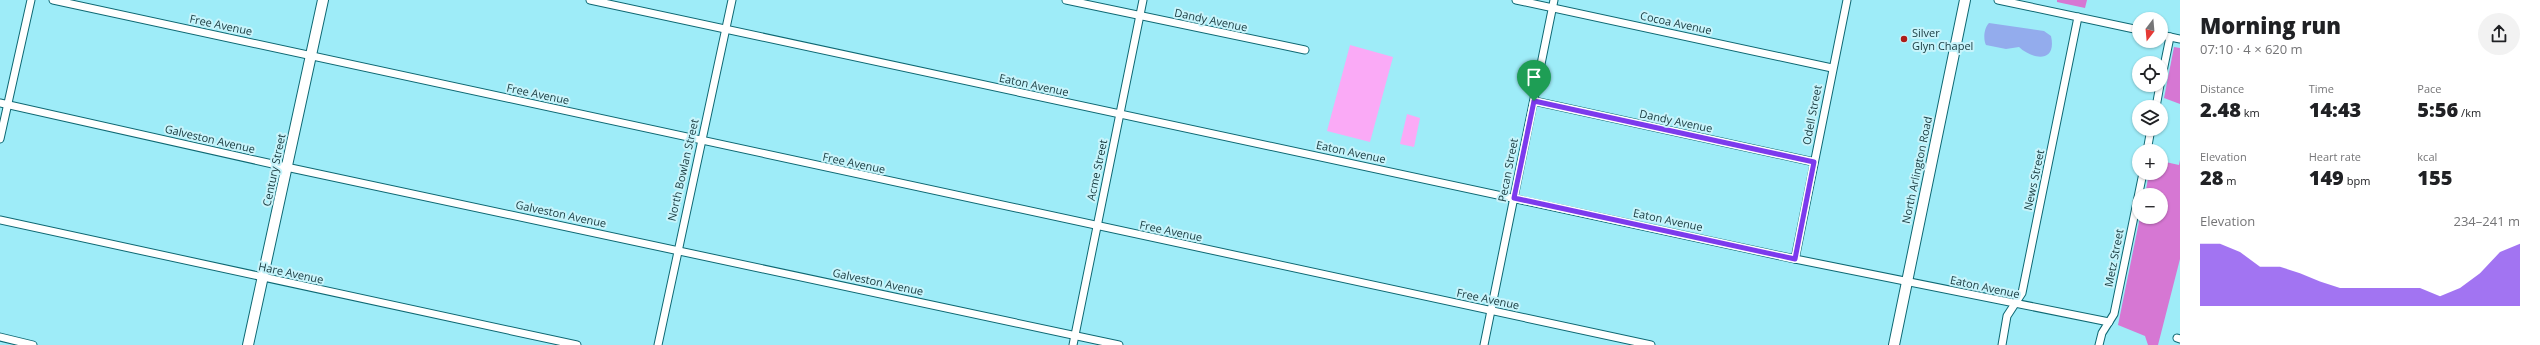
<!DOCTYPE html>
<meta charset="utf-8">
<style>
:root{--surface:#fff;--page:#f2f2f2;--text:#202124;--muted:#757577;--accent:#7c3aed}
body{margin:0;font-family:"Open Sans",sans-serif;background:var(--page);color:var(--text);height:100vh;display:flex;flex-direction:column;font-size:15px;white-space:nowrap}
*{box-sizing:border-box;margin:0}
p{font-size:13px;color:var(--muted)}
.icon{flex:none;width:22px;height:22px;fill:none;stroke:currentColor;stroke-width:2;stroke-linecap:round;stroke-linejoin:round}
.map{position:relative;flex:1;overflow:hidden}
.sheet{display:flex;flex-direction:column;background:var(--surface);width:360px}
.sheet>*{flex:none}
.needle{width:26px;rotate:196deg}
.tools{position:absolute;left:2132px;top:12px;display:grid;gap:8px}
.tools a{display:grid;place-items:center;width:36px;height:36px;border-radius:50%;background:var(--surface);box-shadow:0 1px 3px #0004;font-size:20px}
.pin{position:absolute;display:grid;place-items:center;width:34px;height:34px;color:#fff;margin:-41px -17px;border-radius:50% 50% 50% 0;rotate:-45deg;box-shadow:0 0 4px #0007}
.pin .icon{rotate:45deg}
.round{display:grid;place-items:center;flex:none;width:42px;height:42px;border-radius:21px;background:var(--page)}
.overview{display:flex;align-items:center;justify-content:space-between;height:68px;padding:0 20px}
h1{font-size:22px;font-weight:800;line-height:30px}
.figures{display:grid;grid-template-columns:repeat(3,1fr);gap:6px;height:68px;padding:4px 20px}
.figures div{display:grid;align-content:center}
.figures b{font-size:20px;font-weight:800}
.figures small{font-size:11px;font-weight:400}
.figures p{font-size:11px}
.chart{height:112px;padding:8px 20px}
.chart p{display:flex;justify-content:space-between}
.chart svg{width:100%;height:72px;margin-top:4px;fill:var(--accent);opacity:.7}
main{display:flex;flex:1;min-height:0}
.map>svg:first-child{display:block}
.green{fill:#faaaf6}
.forest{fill:#d677d3}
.water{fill:#93aced}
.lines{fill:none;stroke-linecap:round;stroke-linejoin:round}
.street-casing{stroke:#0e6873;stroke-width:9}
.secondary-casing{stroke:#0e6873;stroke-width:12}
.street{stroke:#fff;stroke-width:7}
.secondary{stroke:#fff;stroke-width:10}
.route-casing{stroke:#fff;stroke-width:8}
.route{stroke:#7c3aed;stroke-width:5}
.poi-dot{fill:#ad1c18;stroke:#c7f4fb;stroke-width:1.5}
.labels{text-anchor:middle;stroke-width:4;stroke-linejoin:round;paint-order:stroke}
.street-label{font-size:11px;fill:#18393e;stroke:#c7f4fb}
.poi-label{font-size:11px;fill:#18393e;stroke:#c7f4fb;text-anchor:start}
</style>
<main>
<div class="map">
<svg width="2180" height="345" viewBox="0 0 2180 345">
<rect width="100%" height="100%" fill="#9eecf8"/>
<g class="green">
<polygon points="1350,45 1393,57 1370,142 1327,131"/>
<polygon points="1407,114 1420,118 1414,147 1400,144"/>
</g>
<g class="forest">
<polygon points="2057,0 2087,0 2085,8 2057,2"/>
<polygon points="2174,47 2180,48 2180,104 2164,98"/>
<polygon points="2180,160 2180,259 2158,345 2148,345 2145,336 2118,325 2140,217 2161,217 2161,195 2145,195 2149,173 2161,173 2161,161 2179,165"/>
</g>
<path class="water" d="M1989,23L2044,31L2051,36C2057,63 2033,60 2019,47L2006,49L1986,45C1983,39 1984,28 1989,23Z"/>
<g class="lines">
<g class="street-casing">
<g id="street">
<polyline points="53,0 1651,345"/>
<polyline points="590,0 1795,259 2109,322"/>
<polyline points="1066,0 1305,50"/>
<polyline points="1516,0 1832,68"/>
<polyline points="1998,0 2139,30"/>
<polyline points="2161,35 2180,39"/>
<polyline points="2161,81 2170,37"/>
<polyline points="1534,101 1814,162"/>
<polyline points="0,103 286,167 1119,345"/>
<polyline points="2156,107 2160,85"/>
<polyline points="0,139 31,0"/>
<polyline points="2147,151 2151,129"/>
<polyline points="0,220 577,345"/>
<polyline points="1795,259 1847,0"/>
<polyline points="0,337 33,345"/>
<polyline points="2177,338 2180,339"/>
<polyline points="658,345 732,0"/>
<polyline points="1073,345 1143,0"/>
<polyline points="1484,345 1554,0"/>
<polyline points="2002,345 2007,316 2022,293 2078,17"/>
<polyline points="2099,345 2102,333 2114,314 2143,173"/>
</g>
</g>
<g class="secondary-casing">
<g id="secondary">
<polyline points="248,345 323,0"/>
<polyline points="1894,345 1965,0"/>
</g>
</g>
<use href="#street" class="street"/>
<use href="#secondary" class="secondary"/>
</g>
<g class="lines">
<g class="route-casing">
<polygon id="route" points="1534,101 1814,162 1795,259 1514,198"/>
</g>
<use href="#route" class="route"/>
</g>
<circle class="poi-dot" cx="1904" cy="39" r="4"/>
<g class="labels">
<g class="street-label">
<text transform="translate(1211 20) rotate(12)" y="4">Dandy Avenue</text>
<text transform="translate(1676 23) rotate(12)" y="4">Cocoa Avenue</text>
<text transform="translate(221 25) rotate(12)" y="4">Free Avenue</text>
<text transform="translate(1034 85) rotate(12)" y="4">Eaton Avenue</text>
<text transform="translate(538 94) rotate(12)" y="4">Free Avenue</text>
<text transform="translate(1812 115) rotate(-79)" y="4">Odell Street</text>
<text transform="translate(1676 121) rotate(12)" y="4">Dandy Avenue</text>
<text transform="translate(210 139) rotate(13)" y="4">Galveston Avenue</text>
<text transform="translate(1351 152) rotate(12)" y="4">Eaton Avenue</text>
<text transform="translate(854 163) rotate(12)" y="4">Free Avenue</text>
<text transform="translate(274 170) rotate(-78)" y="4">Century Street</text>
<text transform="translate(683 170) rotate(-77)" y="4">North Bowlan Street</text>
<text transform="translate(1097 170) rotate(-78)" y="4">Acme Street</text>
<text transform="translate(1508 170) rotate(-79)" y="4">Pecan Street</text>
<text transform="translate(1917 170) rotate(-78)" y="4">North Arlington Road</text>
<text transform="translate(2034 180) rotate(-78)" y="4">News Street</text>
<text transform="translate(561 214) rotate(12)" y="4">Galveston Avenue</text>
<text transform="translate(1668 220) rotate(12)" y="4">Eaton Avenue</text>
<text transform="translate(1171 231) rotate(12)" y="4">Free Avenue</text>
<text transform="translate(2114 258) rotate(-79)" y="4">Metz Street</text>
<text transform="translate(291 273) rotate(12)" y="4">Hare Avenue</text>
<text transform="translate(878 282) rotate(12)" y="4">Galveston Avenue</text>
<text transform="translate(1985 287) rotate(12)" y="4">Eaton Avenue</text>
<text transform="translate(1488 299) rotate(12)" y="4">Free Avenue</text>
</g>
<g class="poi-label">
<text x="1912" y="37">Silver<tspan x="1912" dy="13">Glyn Chapel</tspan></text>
</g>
</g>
</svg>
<div class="tools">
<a><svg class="needle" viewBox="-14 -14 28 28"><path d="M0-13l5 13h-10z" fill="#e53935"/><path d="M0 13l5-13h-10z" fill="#757577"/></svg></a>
<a><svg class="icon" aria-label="locate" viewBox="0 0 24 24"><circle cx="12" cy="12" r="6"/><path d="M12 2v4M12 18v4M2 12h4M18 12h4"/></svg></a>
<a><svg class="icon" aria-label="layers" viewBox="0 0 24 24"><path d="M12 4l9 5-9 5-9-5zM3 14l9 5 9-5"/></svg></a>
<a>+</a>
<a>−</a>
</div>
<div class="pin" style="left:1534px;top:101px;background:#1e9e55"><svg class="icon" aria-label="arrive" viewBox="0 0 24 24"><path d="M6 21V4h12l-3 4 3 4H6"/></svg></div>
</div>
<section class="sheet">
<div class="overview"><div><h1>Morning run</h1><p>07:10 · 4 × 620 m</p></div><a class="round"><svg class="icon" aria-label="share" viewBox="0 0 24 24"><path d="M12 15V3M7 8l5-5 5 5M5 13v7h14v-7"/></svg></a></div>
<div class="figures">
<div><p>Distance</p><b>2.48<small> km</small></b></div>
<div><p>Time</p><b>14:43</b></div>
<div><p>Pace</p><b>5:56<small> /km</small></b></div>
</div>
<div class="figures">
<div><p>Elevation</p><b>28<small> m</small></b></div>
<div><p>Heart rate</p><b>149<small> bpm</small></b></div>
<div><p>kcal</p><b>155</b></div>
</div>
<div class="chart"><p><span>Elevation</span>234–241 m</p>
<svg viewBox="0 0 160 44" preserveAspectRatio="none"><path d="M0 44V6L10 6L20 11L30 20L40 20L50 24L60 29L70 33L80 33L90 33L100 33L110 33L120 38L130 33L140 24L150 11L160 6V44z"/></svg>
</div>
</section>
</main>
